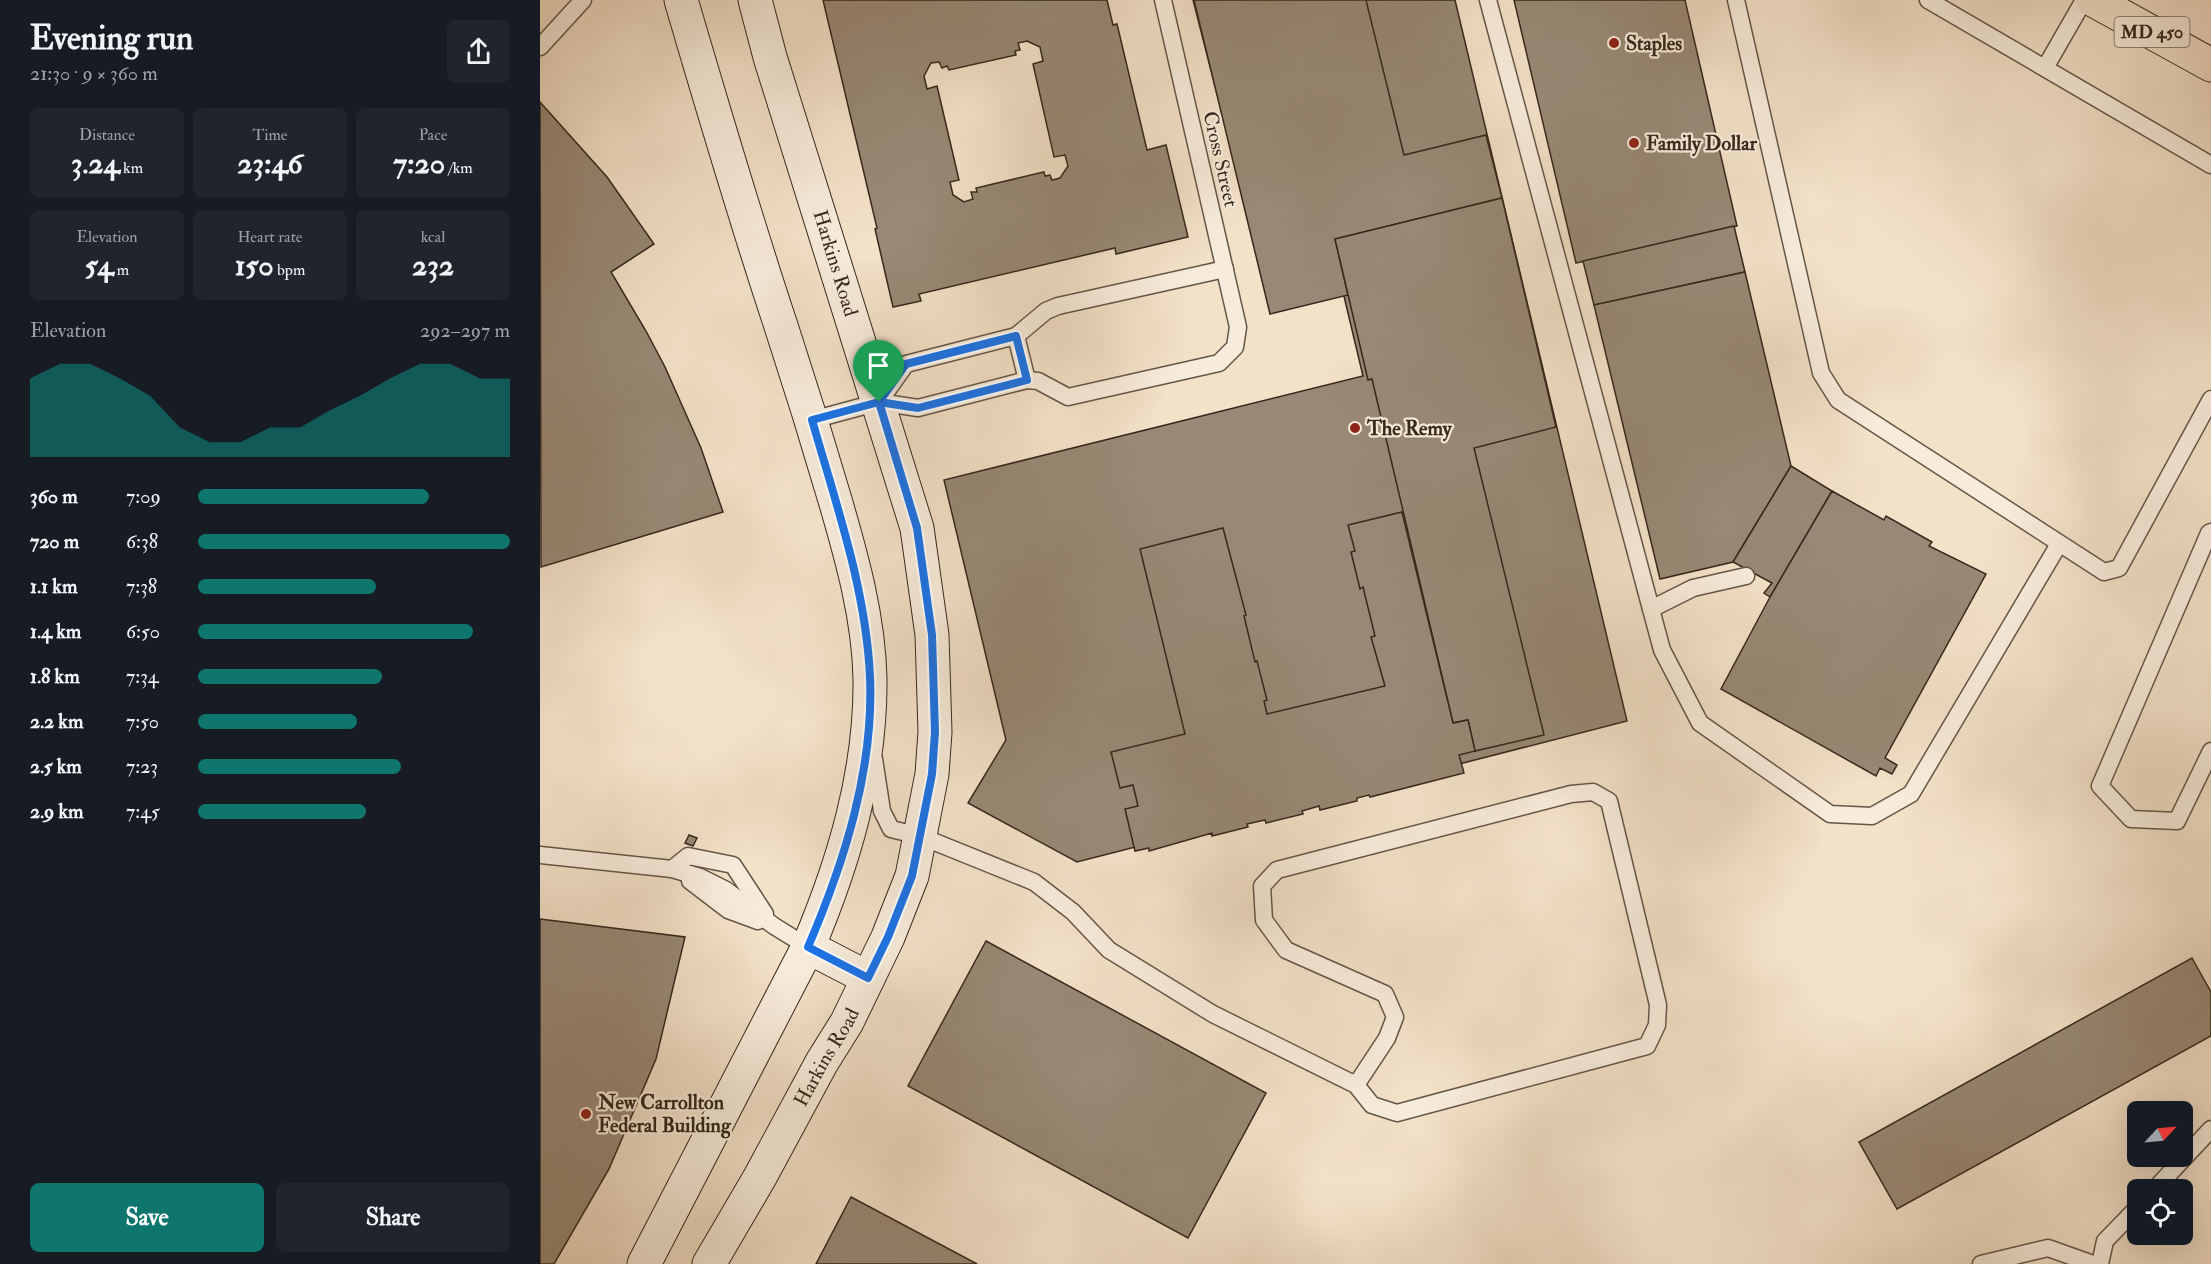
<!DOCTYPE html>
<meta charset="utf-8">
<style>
:root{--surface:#171b24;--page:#20242c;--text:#f1f3f6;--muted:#9ea1a6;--accent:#0f766e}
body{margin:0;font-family:"IM FELL Double Pica",serif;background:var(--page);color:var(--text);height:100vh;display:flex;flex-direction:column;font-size:22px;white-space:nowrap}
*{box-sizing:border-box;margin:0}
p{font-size:20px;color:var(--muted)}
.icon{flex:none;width:33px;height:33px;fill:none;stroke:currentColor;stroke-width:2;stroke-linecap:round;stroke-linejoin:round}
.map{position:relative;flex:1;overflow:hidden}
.details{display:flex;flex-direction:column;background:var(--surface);width:540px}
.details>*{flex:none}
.needle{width:39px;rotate:64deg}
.controls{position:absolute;left:1587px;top:1101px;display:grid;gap:12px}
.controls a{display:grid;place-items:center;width:66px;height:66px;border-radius:9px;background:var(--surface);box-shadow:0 6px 24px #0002;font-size:30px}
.pin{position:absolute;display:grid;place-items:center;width:51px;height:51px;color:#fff;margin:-62px -26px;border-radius:50% 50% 50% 0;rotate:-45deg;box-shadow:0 0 6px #0007}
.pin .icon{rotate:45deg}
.round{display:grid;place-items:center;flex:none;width:63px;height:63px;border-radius:9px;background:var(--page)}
.head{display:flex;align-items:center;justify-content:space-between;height:102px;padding:0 30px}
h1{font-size:33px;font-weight:700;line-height:45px}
.stats{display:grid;grid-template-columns:repeat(3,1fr);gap:9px;height:102px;padding:6px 30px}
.stats div{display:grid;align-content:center;border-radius:9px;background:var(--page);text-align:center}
.stats b{font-size:30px;font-weight:700}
.stats small{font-size:16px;font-weight:400}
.stats p{font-size:16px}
.chart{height:168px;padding:12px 30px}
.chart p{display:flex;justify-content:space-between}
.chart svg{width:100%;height:108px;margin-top:6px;fill:var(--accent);opacity:.7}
.action{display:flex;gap:12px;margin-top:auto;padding:12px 30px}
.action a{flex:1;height:69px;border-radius:9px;background:var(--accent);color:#fff;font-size:24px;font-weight:700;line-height:69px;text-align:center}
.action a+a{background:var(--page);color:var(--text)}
ul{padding:0 30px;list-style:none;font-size:20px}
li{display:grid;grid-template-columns:96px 72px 1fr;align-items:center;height:45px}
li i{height:15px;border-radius:8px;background:var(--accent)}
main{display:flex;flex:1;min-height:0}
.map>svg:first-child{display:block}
.building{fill:#988875;stroke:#35281c;stroke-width:1.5;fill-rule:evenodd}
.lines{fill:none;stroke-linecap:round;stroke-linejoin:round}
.lane-casing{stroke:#645647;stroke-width:19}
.secondary-casing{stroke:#35281c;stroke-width:35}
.primary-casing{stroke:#35281c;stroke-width:35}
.lane{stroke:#f7ecdb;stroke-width:16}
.secondary{stroke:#f7ecdb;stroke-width:33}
.primary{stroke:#f3e1c8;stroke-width:33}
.route-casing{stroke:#fff;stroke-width:12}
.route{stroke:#1a73e8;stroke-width:8}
.poi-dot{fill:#8f2418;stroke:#f7ecdb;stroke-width:2}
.labels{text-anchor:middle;stroke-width:4.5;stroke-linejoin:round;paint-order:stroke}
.shield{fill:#f7ecdb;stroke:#6f6355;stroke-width:1.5}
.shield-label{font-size:18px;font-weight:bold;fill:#35281c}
.poi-label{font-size:20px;font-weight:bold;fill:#35281c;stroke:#f7ecdb;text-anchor:start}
.street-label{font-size:20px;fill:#35281c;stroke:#f7ecdb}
</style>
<main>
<section class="details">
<div class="head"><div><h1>Evening run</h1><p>21:30 · 9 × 360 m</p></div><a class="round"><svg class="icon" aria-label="share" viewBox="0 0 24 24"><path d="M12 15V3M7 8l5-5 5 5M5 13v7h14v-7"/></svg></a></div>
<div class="stats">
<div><p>Distance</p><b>3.24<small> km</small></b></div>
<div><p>Time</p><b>23:46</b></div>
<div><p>Pace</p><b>7:20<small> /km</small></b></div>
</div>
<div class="stats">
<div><p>Elevation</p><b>54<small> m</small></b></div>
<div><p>Heart rate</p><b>150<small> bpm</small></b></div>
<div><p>kcal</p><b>232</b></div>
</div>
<div class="chart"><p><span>Elevation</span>292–297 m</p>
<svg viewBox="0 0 160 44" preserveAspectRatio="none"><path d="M0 44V12L10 6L20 6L30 12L40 19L50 32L60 38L70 38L80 32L90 32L100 25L110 19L120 12L130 6L140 6L150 12L160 12V44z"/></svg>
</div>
<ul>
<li><b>360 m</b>7:09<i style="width:74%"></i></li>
<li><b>720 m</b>6:38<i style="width:100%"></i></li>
<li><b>1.1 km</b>7:38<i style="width:57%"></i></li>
<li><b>1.4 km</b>6:50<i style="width:88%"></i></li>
<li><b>1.8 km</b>7:34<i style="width:59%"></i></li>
<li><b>2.2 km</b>7:50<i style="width:51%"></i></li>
<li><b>2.5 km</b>7:23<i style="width:65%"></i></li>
<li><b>2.9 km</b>7:45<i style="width:54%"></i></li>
</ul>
<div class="action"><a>Save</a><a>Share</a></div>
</section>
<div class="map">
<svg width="1671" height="1264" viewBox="0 0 1671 1264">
<rect width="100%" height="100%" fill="#f3e1c8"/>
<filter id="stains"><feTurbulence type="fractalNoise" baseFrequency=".00333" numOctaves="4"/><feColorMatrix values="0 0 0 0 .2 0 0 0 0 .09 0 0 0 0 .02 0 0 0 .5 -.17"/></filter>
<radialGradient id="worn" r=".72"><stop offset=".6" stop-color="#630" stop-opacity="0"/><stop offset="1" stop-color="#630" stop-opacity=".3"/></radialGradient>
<g class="building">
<path d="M283,0H567L573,25L577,24L607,150L626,145L648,237L576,254L575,248L379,294L381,301L353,307L335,229L337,228ZM487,41L500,47L503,61L493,64L514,157L525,155L528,166L520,178L512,180L510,175L505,176L504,172L436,188L437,192H431L433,199L424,202L413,195L410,182L419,180L397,86L387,89L384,76L391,63L399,62L402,68L407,66L409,70L476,55L475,51L480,50L478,43Z"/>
<polygon points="653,0 915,0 1087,721 537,862 428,803 466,740 404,480 823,376 803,292 732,310"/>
<polygon points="654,0 826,0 864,155 946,135 962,198 795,239 808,295 730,314"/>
<polygon points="974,0 1145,0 1197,226 1036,263"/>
<polygon points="0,102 67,177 114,244 71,272 106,331 125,367 161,448 183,512 1,567"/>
<polygon points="962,198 1016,427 934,448 1004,735 935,751 928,720 913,723 832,379 828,380 795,239"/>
<polygon points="1194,226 1205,272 1054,305 1043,261"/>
<polygon points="1205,272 1251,466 1193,562 1120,579 1054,305"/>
<polygon points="1251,466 1292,491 1230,597 1224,593 1232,583 1193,562"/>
<polygon points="1292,491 1344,520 1346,516 1392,542 1389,546 1446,574 1345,758 1357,765 1352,774 1340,768 1336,776 1181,689 1230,597"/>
<polygon points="862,512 913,723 928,720 935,751 919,755 924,773 830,797 829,795 817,798 817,801 780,810 779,806 762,811 763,814 726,823 725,820 707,824 708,827 672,836 672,833 609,851 609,848 595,851 585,809 598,806 593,785 580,788 571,752 645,734 600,549 683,528 706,615 704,616 715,662 717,661 727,700 724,701 727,714 845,686 831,637 835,636 823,587 820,589 811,552 815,551 808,525"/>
<polygon points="149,835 157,838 153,846 145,843"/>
<polygon points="0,919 145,937 116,1059 69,1169 14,1264 0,1264"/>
<polygon points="446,941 726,1093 648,1238 368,1086"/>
<polygon points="1652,958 1671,992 1671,1036 1357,1209 1319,1142"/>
<polygon points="311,1197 437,1264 276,1264"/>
</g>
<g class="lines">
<g class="lane-casing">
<g id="lane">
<polyline points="948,0 1111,609"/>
<polyline points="1196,0 1281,373 1298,400 1564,572 1579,568 1671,399"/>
<polyline points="1388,0 1671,165"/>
<polyline points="0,47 43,0"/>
<polyline points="1505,68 1544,0"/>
<polyline points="476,336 487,380"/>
<polyline points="339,402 366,364 476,336 506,311 518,306 685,269"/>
<polyline points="272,420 339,402 378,408 487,380 498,381 528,397 679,363 695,347 698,327 623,0"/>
<polyline points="1671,532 1669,533 1560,786 1591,819 1637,821 1671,751"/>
<polyline points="1206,576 1153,588 1111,609 1122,650 1160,723 1290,814 1332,816 1371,794 1519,544"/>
<polyline points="334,759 342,811 351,829 380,836 494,882 533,912 569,950 673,1014 816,1085 832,1105 857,1113 1107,1046 1117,1025 1118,1005 1069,801 1053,792 1031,794 737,870 722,886 724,920 746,950 845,994 855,1017 847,1038 816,1085"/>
<polyline points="0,855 132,869 160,877 186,890 234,926 268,947"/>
<polyline points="132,869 148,856 193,865 225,914"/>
<polyline points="150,881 188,910 218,921"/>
<polyline points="1614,1190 1671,1129"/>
<polyline points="1441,1264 1508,1248 1553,1264"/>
<polyline points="1560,1264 1565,1241 1598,1207"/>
</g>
</g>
<g class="secondary-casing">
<g id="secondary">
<polyline points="268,947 328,978"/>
<path d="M104,1264L268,947C304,862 331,772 330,679C329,619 312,558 295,500C278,442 260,384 241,326C205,218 173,109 141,0"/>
<path id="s1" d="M169,1264L220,1177L282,1062L307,1022L348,937L372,876L392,774L395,732L392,635L377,528L230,57L215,0"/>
</g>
</g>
<g class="primary-casing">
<polyline id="primary" points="1553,0 1671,65"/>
</g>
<use href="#lane" class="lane"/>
<use href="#secondary" class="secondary"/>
<use href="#primary" class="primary"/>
</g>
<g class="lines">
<g class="route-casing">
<path id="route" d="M339,402L272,420C296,504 326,589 330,677C334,770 304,863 268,947L328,978L348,937L372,876L392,774L395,732L392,635L377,528L339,402L378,408L487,380L476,336L366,364L339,402"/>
</g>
<use href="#route" class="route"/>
</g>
<g class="poi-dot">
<circle cx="1074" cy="43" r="6"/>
<circle cx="1094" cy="143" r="6"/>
<circle cx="815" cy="428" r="6"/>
<circle cx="46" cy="1114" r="6"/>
</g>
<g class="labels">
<rect class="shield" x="1574.5" y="17" width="75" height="30" rx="4.5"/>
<g class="shield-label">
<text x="1612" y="38">MD 450</text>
</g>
<g class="poi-label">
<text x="1086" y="50">Staples</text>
<text x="1106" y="150">Family Dollar</text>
<text x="827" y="435">The Remy</text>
<text x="58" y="1109">New Carrollton<tspan x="58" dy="23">Federal Building</tspan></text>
</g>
<g class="street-label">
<text transform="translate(681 159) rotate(77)" y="7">Cross Street</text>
<text transform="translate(296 263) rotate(73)" y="7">Harkins Road</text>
<text dy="7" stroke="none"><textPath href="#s1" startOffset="238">Harkins Road</textPath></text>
</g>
</g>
<rect width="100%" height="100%" filter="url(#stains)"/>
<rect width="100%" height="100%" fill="url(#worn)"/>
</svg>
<div class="controls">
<a><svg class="needle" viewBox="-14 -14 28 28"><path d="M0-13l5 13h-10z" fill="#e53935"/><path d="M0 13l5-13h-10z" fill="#9ea1a6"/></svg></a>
<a><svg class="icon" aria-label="locate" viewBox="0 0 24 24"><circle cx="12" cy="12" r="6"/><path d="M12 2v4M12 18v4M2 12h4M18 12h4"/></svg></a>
</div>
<div class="pin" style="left:339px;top:402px;background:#1e9e55"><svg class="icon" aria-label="arrive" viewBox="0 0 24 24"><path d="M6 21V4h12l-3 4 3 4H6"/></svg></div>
</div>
</main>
